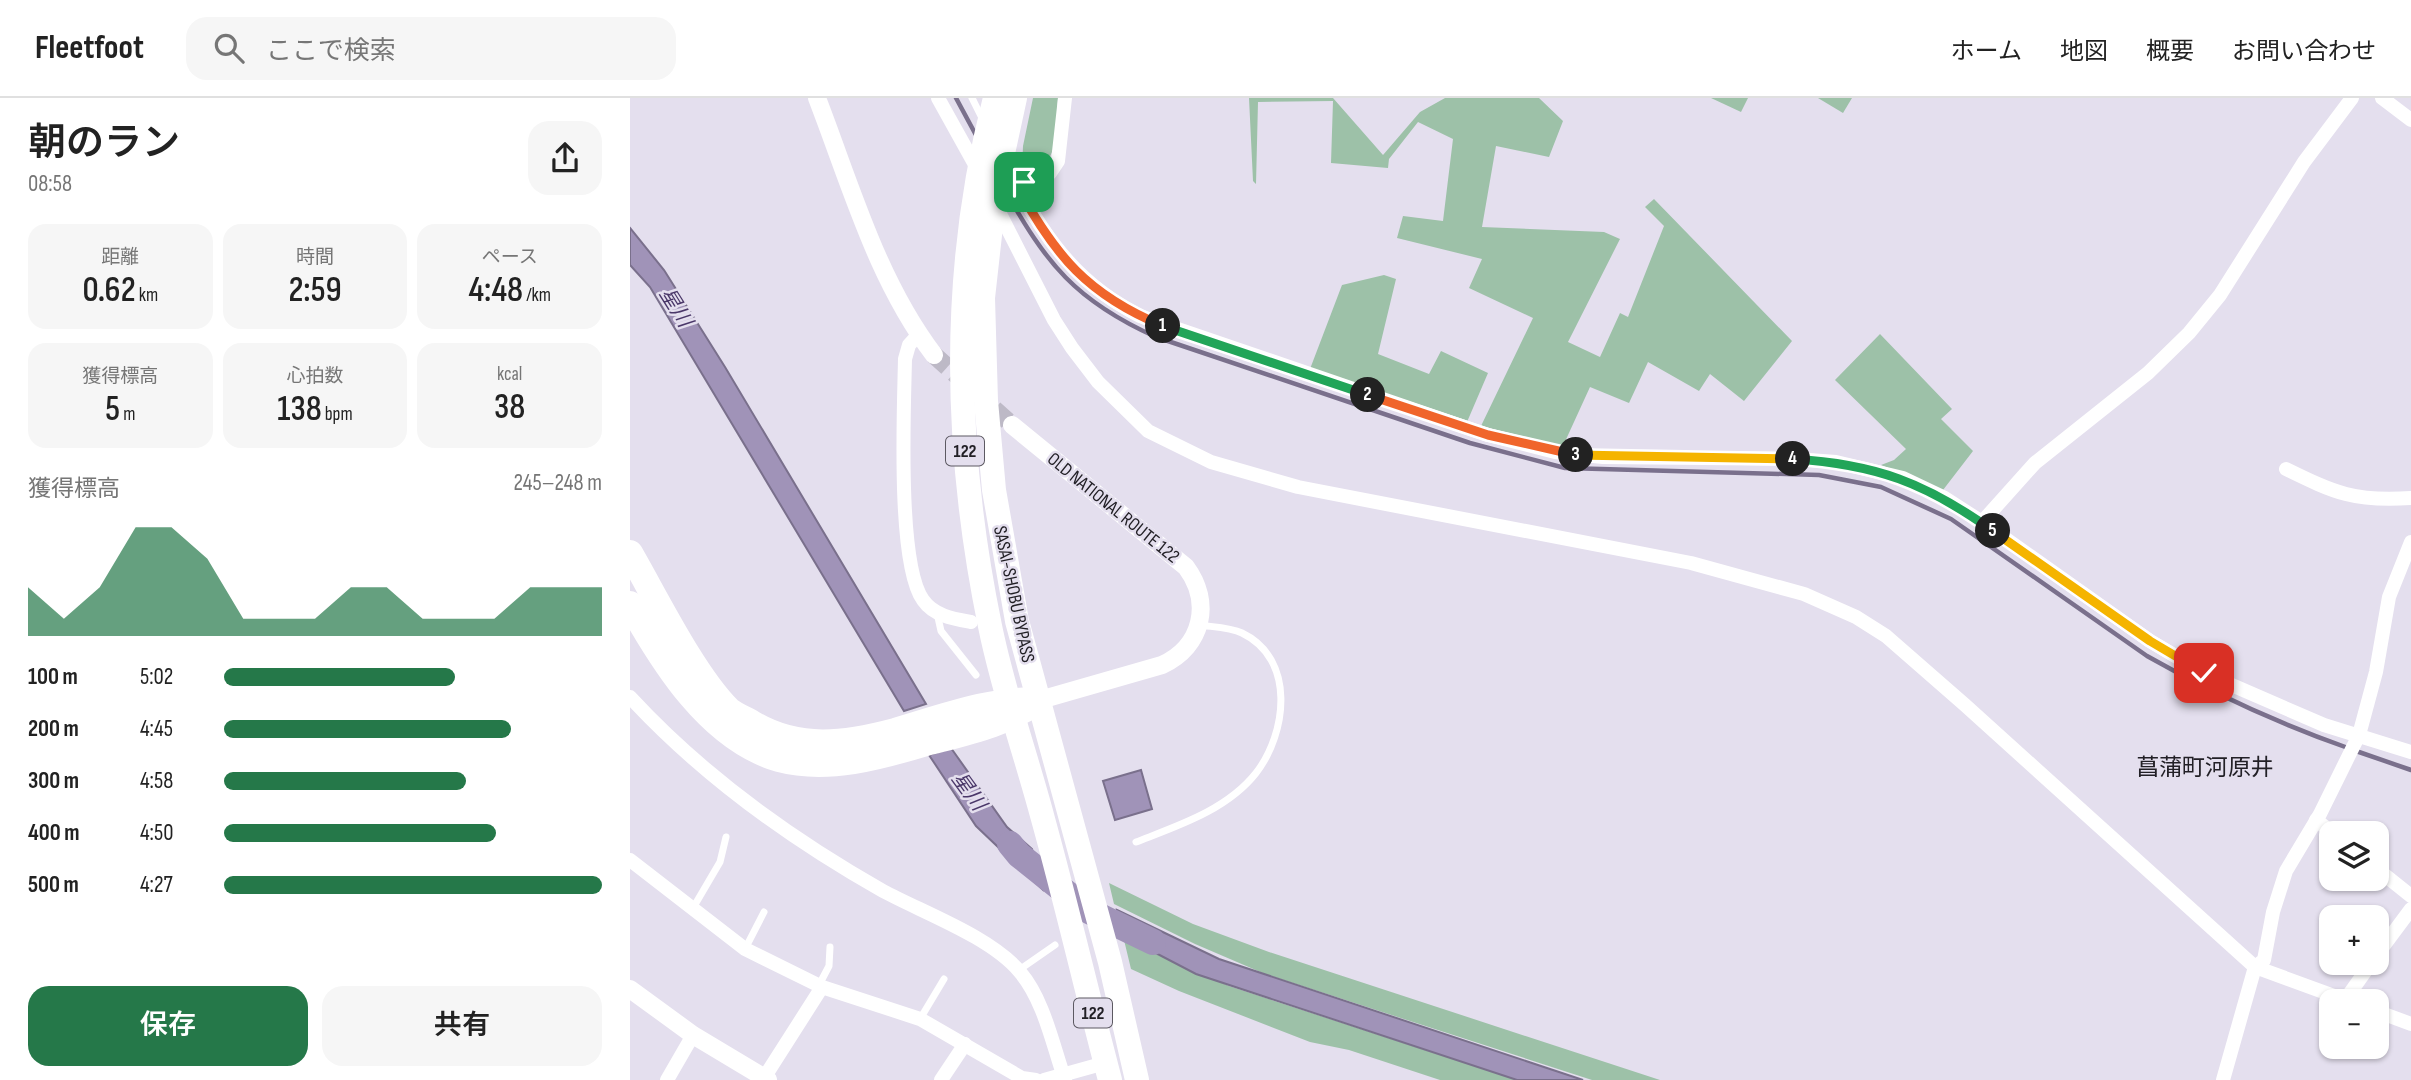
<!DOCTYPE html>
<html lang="ja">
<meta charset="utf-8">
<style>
:root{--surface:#fff;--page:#f6f6f6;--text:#222;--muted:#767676;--line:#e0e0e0;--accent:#257849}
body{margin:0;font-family:"Sofia Sans Condensed","Noto Sans JP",sans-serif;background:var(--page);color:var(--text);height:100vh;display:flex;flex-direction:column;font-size:26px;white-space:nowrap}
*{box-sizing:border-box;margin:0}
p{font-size:23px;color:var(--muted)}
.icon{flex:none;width:38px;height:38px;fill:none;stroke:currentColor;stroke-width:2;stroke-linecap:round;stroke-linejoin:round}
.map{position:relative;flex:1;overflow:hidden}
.sheet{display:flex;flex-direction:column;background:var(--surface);width:630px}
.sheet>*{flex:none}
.controls{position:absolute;left:1689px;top:723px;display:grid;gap:14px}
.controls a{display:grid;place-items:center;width:70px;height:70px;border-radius:14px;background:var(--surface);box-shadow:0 2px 5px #0004;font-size:35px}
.pin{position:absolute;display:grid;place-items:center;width:60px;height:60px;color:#fff;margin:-30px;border-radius:14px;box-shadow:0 4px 10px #0006}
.km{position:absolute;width:35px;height:35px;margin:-18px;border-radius:50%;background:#222;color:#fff;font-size:19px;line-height:35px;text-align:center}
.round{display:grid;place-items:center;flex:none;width:74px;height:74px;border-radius:21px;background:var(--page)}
.headline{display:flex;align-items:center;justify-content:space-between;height:119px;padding:0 28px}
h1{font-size:38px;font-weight:600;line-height:52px}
.metrics{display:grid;grid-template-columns:repeat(3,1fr);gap:10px;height:119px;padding:7px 28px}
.metrics div{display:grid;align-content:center;border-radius:18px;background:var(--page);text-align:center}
.metrics b{font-size:35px;font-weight:600}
.metrics small{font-size:19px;font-weight:400}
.metrics p{font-size:19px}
.chart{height:196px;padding:14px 28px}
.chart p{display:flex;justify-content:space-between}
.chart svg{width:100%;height:126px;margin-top:7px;fill:var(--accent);opacity:.7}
.cta{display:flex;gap:14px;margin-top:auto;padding:14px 28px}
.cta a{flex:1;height:80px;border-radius:21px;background:var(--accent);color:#fff;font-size:28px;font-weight:600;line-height:80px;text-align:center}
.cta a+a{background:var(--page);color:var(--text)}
ul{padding:0 28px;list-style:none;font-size:23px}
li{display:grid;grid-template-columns:112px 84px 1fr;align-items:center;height:52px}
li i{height:18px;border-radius:9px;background:var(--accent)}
header{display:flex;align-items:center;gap:42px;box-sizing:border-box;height:98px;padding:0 35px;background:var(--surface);border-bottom:2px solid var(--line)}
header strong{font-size:33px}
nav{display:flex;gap:38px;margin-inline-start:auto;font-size:24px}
.search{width:490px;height:63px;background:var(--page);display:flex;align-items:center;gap:18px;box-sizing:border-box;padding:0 24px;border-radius:21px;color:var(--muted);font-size:26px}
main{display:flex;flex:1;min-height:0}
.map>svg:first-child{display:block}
.green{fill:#9dc1a8}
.water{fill:#a093b8;stroke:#7a708c;stroke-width:2}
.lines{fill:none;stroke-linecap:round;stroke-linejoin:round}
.stream{stroke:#7a708c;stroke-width:4.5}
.river{stroke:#a093b8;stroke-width:26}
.tertiary-tunnel{stroke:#bdb9c6;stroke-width:18;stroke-dasharray:18 9;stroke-linecap:butt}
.service{stroke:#fff;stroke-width:7}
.minor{stroke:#fff;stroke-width:14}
.tertiary{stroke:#fff;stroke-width:18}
.trunk{stroke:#fff;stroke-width:24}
.motorway{stroke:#fff;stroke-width:26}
.split-1-casing{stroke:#fff;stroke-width:14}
.split-2-casing{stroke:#fff;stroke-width:14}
.split-3-casing{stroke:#fff;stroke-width:14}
.split-4-casing{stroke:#fff;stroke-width:14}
.split-5-casing{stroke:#fff;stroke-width:14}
.split-6-casing{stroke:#fff;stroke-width:14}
.split-1{stroke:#f0652b;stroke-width:9}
.split-2{stroke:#22a559;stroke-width:9}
.split-3{stroke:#f0652b;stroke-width:9}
.split-4{stroke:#f5b400;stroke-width:9}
.split-5{stroke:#22a559;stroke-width:9}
.split-6{stroke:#f5b400;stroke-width:9}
.labels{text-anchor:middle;stroke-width:5;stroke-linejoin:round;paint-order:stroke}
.shield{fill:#e4dfee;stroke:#5c5962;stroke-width:2}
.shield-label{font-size:18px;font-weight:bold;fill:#222026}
.street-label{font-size:19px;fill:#222026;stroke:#e4dfee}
.water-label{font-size:21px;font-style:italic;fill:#4a3769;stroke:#e4dfee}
.quarter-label{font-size:23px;fill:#222026;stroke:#e4dfee}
</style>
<header>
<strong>Fleetfoot</strong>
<div class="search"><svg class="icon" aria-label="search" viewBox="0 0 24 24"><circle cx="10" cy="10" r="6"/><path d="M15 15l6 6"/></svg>ここで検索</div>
<nav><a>ホーム</a><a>地図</a><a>概要</a><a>お問い合わせ</a></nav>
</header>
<main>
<section class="sheet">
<div class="headline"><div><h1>朝のラン</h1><p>08:58</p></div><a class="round"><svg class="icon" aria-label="share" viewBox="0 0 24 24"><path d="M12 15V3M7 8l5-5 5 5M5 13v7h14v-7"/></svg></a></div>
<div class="metrics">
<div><p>距離</p><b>0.62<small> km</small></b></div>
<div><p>時間</p><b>2:59</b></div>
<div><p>ペース</p><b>4:48<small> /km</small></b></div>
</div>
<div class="metrics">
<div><p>獲得標高</p><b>5<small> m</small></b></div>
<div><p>心拍数</p><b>138<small> bpm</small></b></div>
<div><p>kcal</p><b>38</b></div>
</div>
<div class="chart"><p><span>獲得標高</span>245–248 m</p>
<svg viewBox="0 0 160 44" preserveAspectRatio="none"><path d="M0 44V27L10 38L20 27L30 6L40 6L50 17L60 38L70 38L80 38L90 27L100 27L110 38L120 38L130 38L140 27L150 27L160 27V44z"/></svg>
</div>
<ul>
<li><b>100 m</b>5:02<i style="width:61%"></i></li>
<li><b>200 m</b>4:45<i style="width:76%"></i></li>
<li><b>300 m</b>4:58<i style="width:64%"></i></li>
<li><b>400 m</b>4:50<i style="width:72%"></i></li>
<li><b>500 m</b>4:27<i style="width:100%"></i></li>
</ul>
<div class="cta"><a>保存</a><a>共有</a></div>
</section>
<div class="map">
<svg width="1781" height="982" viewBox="0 0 1781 982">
<rect width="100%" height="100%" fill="#e4dfee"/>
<g class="green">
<path d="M403,0H428C425,30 432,68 396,76L392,73L393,48Z"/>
<polygon points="619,0 703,0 753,57 790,14 815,0 909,0 933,23 919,59 866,48 852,129 974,134 990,141 938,244 970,259 990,215 998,219 1034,128 1015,109 1024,101 1162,243 1114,303 1080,276 1069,293 1018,264 999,305 960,289 933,348 851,328 903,220 839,190 852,161 767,140 773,118 813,123 823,41 788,24 759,61 758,70 701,65 703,3 628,4 626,86 623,83"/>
<polygon points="1081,0 1118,0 1111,14"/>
<polygon points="1188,0 1222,0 1213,15"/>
<polygon points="754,177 766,181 748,256 799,276 811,253 858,275 837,324 680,271 712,187"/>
<polygon points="1250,236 1322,311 1311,321 1343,353 1313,392 1251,367 1264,362 1276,351 1205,282"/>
<polygon points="479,785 563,826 639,854 1030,982 962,982 635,876 565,846 484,806"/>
<polygon points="494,842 599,888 887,982 810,982 719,952 680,944 549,893 501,871"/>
</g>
<g class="water">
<polygon points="0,130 34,172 95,269 296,606 274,613 20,189 0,167"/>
<polygon points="321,650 377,729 402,751 412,791 346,728 299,657"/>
<polygon points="511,672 522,711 485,722 473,683"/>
<polygon points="487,812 589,861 953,982 887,982 566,876 493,838"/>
</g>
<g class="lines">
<g class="stream">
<polyline points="326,0 347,39"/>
<path d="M374,90C416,166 446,203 526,239L840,345L935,370L1189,377L1251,389L1321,421L1517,558C1582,595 1647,625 1718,650"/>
<polyline points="1726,653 1781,672"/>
</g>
<polyline class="river" points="380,746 389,757 459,813 523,844"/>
<polyline class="tertiary-tunnel" points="304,257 382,327"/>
<g class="service">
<polyline points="342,0 353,22"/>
<polyline points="307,515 311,533 346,577"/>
<path d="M506,744C547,728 597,712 626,675C657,635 666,561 612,535C600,529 582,529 569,527"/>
<polyline points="63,810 90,764 96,739"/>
<polyline points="115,851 134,814"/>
<polyline points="389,872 425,847"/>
<polyline points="189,887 199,868 200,849"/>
<polyline points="290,921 314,881"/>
</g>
<g class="minor">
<polyline points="308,0 348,72"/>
<path d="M435,0L428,63L420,75L387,88C418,145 451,188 510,218L858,337L925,354L973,359L1165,361L1206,364L1273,380L1313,399L1352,424L1520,543L1574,575L1694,627L1781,654"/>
<polyline points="1752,0 1781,22"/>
<polyline points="365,106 424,222 442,250 468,284 518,333 581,364 668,389 1061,465 1174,496 1226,519 1256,538 1335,607 1625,869 1718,903"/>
<path d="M289,236L279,247L275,261C274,310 267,466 293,502C304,518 324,521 341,524"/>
<path d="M1656,371C1705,395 1725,404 1781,400"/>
<polyline points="1352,424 1405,365 1518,275 1559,235 1590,197 1674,64 1722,0"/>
<path d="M0,599C72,677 161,741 253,793C294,815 361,839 390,874C414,902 423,948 435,982"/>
<polyline points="1686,722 1703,735"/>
<polyline points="0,762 115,851 192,889 290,921 392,980 406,982"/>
<polyline points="1746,770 1781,798"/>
<polyline points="1746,858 1781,811"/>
<polyline points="1715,902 1742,864"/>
<polyline points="1746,913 1781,926"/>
<polyline points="134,980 192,889"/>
<polyline points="37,982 63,937"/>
<polyline points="311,982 335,946"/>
<polyline points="414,982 475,965"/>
<polyline points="1593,982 1625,869 1634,862 1643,814 1656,773 1690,716 1729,637 1746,574 1759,499 1781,444"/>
</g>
<g class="tertiary">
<path d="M187,0C221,88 247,182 304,257"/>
<path d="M382,327L556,469C582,504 573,548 532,567L410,602"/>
<polyline points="0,891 63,937 138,982"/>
</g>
<g class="trunk">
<path d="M365,0C320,174 324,353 360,528C373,593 396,657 413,721C437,808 457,895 480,982"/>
<polyline points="385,0 365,92 353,200 356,303 364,392 387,523 480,864 507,982"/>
</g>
<g class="motorway">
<path d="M0,455C26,500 63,576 99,612C105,617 115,621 122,625C168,653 216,646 265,633C313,619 360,601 410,602"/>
<path d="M0,506C33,565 80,641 149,661C197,674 250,659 296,645C338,634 374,627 410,602"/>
</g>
</g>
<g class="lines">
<g class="split-1-casing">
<path id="split-1" d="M394,84L387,88C425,158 458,197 533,228"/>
</g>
<g class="split-2-casing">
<polyline id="split-2" points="533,228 738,297"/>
</g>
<g class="split-3-casing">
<polyline id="split-3" points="738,297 858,337 946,357"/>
</g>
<g class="split-4-casing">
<polyline id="split-4" points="946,357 1163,361"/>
</g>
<g class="split-5-casing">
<path id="split-5" d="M1163,361C1246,366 1296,385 1363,433"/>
</g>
<g class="split-6-casing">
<polyline id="split-6" points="1363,433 1520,543 1574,575"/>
</g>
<use href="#split-1" class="split-1"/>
<use href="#split-2" class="split-2"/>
<use href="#split-3" class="split-3"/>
<use href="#split-4" class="split-4"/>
<use href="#split-5" class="split-5"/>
<use href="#split-6" class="split-6"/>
</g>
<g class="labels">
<g class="shield">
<rect x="316" y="338.5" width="38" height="29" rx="5"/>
<rect x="444" y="900.5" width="38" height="29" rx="5"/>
</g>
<g class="shield-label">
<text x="335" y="359">122</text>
<text x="463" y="921">122</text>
</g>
<g class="street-label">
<text transform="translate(484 409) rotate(39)" y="7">OLD NATIONAL ROUTE 122</text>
<text transform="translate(385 496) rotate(78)" y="7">SASAI-SHOBU BYPASS</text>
</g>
<g class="water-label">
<text transform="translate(46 209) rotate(58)" y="7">星川</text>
<text transform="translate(339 693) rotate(54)" y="7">星川</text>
</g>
<g class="quarter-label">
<text x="1575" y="677">菖蒲町河原井</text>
</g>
</g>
</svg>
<div class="controls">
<a><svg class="icon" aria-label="layers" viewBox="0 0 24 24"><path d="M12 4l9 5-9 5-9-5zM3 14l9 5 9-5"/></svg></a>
<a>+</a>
<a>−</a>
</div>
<div class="pin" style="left:394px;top:84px;background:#1e9e55"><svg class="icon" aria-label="arrive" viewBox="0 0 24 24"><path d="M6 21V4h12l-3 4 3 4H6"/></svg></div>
<div class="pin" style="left:1574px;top:575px;background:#d93025"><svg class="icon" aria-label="check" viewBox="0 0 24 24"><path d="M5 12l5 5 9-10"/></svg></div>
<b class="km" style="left:533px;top:228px">1</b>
<b class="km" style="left:738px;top:297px">2</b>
<b class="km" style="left:946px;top:357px">3</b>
<b class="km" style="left:1163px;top:361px">4</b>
<b class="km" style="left:1363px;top:433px">5</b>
</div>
</main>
